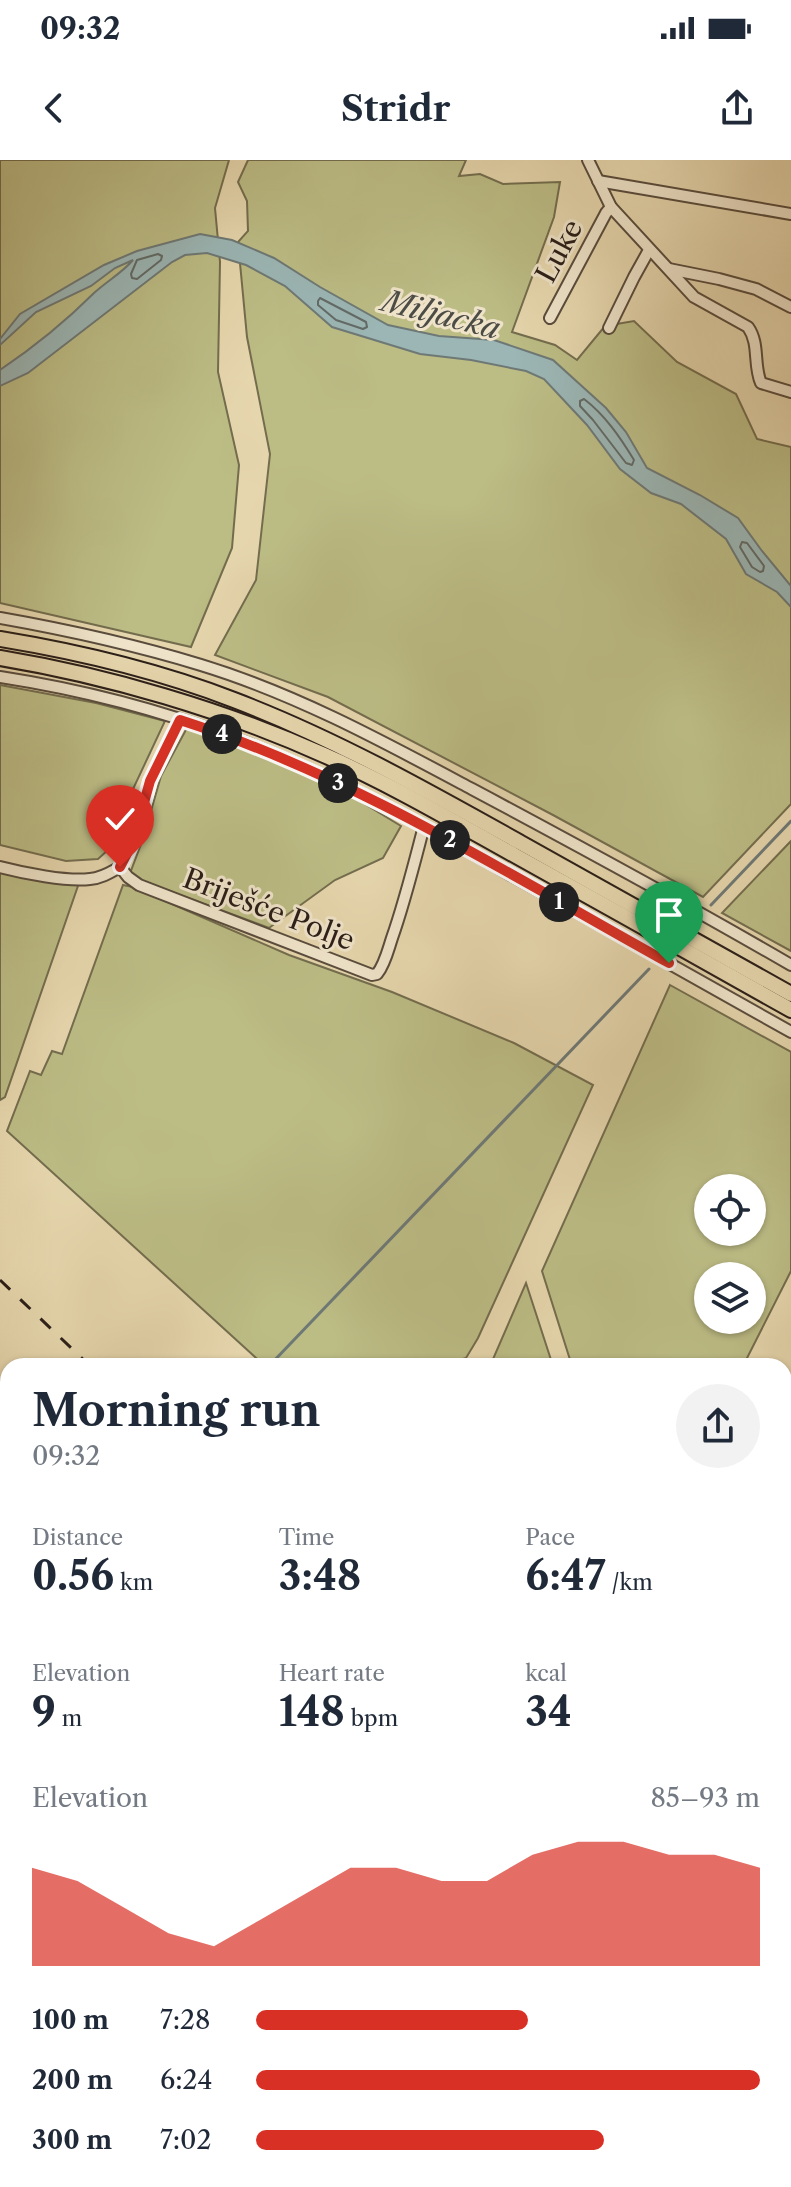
<!DOCTYPE html>
<meta charset="utf-8">
<style>
:root{--surface:#fff;--page:#f2f2f3;--text:#1f2937;--muted:#747a83;--accent:#d93025}
body{margin:0;font-family:"Libre Caslon Text",serif;background:var(--page);color:var(--text);height:100vh;display:flex;flex-direction:column;font-size:30px;white-space:nowrap}
*{box-sizing:border-box;margin:0}
p{font-size:26px;color:var(--muted)}
.icon{flex:none;width:44px;height:44px;fill:none;stroke:currentColor;stroke-width:2;stroke-linecap:round;stroke-linejoin:round}
.map{position:relative;flex:1;overflow:hidden}
.side{position:absolute;left:0px;top:1198px;width:792px;height:830px;display:flex;flex-direction:column;background:var(--surface);border-radius:24px 24px 0 0;box-shadow:0 2px 6px #0004}
.side>*{flex:none}
.controls{position:absolute;left:694px;top:1014px;display:grid;gap:16px}
.controls a{display:grid;place-items:center;width:72px;height:72px;border-radius:50%;background:var(--surface);box-shadow:0 2px 6px #0004;font-size:40px}
.pin{position:absolute;display:grid;place-items:center;width:68px;height:68px;color:#fff;margin:-82px -34px;border-radius:50% 50% 50% 0;rotate:-45deg;box-shadow:0 0 8px #0007}
.pin .icon{rotate:45deg}
.km{position:absolute;width:40px;height:40px;margin:-20px;border-radius:50%;background:#222;color:#fff;font-size:22px;line-height:40px;text-align:center}
.round{display:grid;place-items:center;flex:none;width:84px;height:84px;border-radius:42px;background:var(--page)}
.overview{display:flex;align-items:center;justify-content:space-between;height:136px;padding:0 32px}
h1{font-size:44px;font-weight:700;line-height:60px}
.stats{display:grid;grid-template-columns:repeat(3,1fr);gap:12px;height:136px;padding:8px 32px}
.stats div{display:grid;align-content:center}
.stats b{font-size:40px;font-weight:700}
.stats small{font-size:22px;font-weight:400}
.stats p{font-size:22px}
.chart{height:224px;padding:16px 32px}
.chart p{display:flex;justify-content:space-between}
.chart svg{width:100%;height:144px;margin-top:8px;fill:var(--accent);opacity:.7}
ul{padding:0 32px;list-style:none;font-size:26px}
li{display:grid;grid-template-columns:128px 96px 1fr;align-items:center;height:60px}
li i{height:20px;border-radius:10px;background:var(--accent)}
.status{display:flex;justify-content:space-between;align-items:center;height:56px;padding:0 40px;background:var(--surface);direction:ltr}
.status svg{height:22px;fill:currentColor}
header{display:flex;justify-content:space-between;align-items:center;height:104px;padding:0 32px;background:var(--surface);font-size:36px;font-weight:700}
.map>svg:first-child{display:block}
.green{fill:#bcbc85;stroke:#736d4e;stroke-width:2;fill-rule:evenodd}
.water{fill:#9bb6b5;stroke:#6e7976;stroke-width:2}
.lines{fill:none;stroke-linecap:round;stroke-linejoin:round}
.shore{stroke:#626a66;stroke-width:2}
.stream{stroke:#6e7976;stroke-width:3}
.minor-casing{stroke:#594c3d;stroke-width:14}
.major-casing{stroke:#2a1e18;stroke-width:16}
.highway-casing{stroke:#2a1e18;stroke-width:18}
.minor{stroke:#efe4ca;stroke-width:10}
.major{stroke:#e6d6ad;stroke-width:12}
.highway{stroke:#e6d6ad;stroke-width:14}
.rail{stroke:#2a1e18;stroke-width:3;stroke-dasharray:14 14;stroke-linecap:butt}
.route-casing{stroke:#fff;stroke-width:16}
.route{stroke:#d93025;stroke-width:10}
.labels{text-anchor:middle;stroke-width:6;stroke-linejoin:round;paint-order:stroke}
.street-label{font-size:28px;fill:#2a1e18;stroke:#efe4ca}
.water-label{font-size:30px;font-style:italic;fill:#4c4c47;stroke:#efe4ca}
</style>
<div class="status"><b>09:32</b><svg viewBox="0 0 49 12"><path d="M0 12V9h3v3zM5 12V6h3v6zM10 12V3h3v9zM15 12V0h3v12zM26 1h20v11H26zM47 4h2v5h-2z"/></svg></div>
<header><svg class="icon" aria-label="back" viewBox="0 0 24 24"><path d="M15 5l-7 7 7 7"/></svg>Stridr<svg class="icon" aria-label="share" viewBox="0 0 24 24"><path d="M12 15V3M7 8l5-5 5 5M5 13v7h14v-7"/></svg></header>
<div class="map">
<svg width="791" height="2027" viewBox="0 0 791 2027">
<rect width="100%" height="100%" fill="#e6d6ad"/>
<filter id="stains"><feTurbulence type="fractalNoise" baseFrequency=".0025" numOctaves="4"/><feColorMatrix values="0 0 0 0 .2 0 0 0 0 .09 0 0 0 0 .02 0 0 0 .5 -.17"/></filter>
<radialGradient id="worn" r=".72"><stop offset=".6" stop-color="#630" stop-opacity="0"/><stop offset="1" stop-color="#630" stop-opacity=".3"/></radialGradient>
<g class="green">
<polygon points="0,0 229,0 215,48 220,102 218,212 239,305 232,388 191,487 0,443"/>
<polygon points="248,0 466,0 459,16 480,14 503,24 560,22 554,57 512,172 555,185 577,200 605,166 634,161 677,202 736,234 757,279 791,287 791,644 703,737 553,655 328,537 215,495 256,420 270,294 247,177 238,82 248,71 247,41 238,22"/>
<polygon points="0,525 96,543 165,561 133,629 119,680 98,699 66,701 0,685"/>
<polygon points="188,566 330,623 401,666 383,698 335,720 269,768 129,716 143,679 161,616"/>
<polygon points="791,681 791,791 722,753"/>
<polygon points="0,703 80,720 5,937 0,940"/>
<polygon points="123,725 133,727 289,795 392,832 514,883 593,925 478,1178 466,1198 440,1206 265,1206 7,971 30,911 41,915 52,891 62,894"/>
<path d="M670,825L791,892V1111L743,1206H572L542,1111ZM708,1028H752V1072H708ZM708,1116H752V1160H708Z"/>
<polygon points="526,1123 553,1206 490,1206"/>
<polygon points="0,1404 8,1408 8,1502 0,1498"/>
<polygon points="194,2020 363,2020 362,2027 189,2027"/>
<polygon points="555,2020 752,2020 753,2027 552,2027 556,2025"/>
</g>
<path class="water" d="M200,74L232,80L274,98L320,127L388,165L439,176L494,180L553,200L606,248L626,272L647,308L700,335L738,358L762,391L791,426V447L777,432L746,414L726,379L681,344L651,333L620,309L587,265L544,219L526,211L471,200L420,194L332,167L285,126L246,105L207,93L185,95L172,102L28,213L0,226V210C34,187 65,162 94,133C107,121 122,113 133,100L115,108L91,126L36,152L0,185V179L20,154L104,105L137,91Z"/>
<g class="lines">
<g class="shore">
<polygon points="158,94 162,96 161,100 137,119 132,118 131,114 137,100"/>
<polygon points="320,138 366,162 367,167 363,169 336,160 318,145 318,141"/>
<path d="M584,239C605,255 620,277 634,300L632,305L626,303L593,260L580,246V241Z"/>
<polygon points="742,382 747,383 764,406 763,411 760,412 752,407 740,387"/>
</g>
<g class="stream">
<polyline points="711,745 791,661"/>
<polyline points="269,1206 649,809"/>
</g>
<g class="minor-casing">
<g id="minor">
<path d="M588,0L611,47L694,137L748,167C760,184 753,205 761,223L791,232"/>
<polyline points="598,21 791,54"/>
<polyline points="669,109 719,119 756,129 791,147"/>
<polyline points="550,158 606,53 611,47"/>
<polyline points="609,168 634,117 649,90"/>
<path d="M0,458C68,470 135,485 201,505C296,534 384,582 472,629C579,686 686,744 791,805"/>
<path d="M0,517C78,529 160,550 234,578C332,615 425,666 516,718C608,769 699,820 791,872"/>
<path d="M0,707C23,713 67,722 90,719C102,718 111,712 120,707L128,717L139,725L372,815L377,814C385,804 388,790 392,778C405,741 414,704 424,666"/>
<polyline points="120,707 133,682 150,621 180,560"/>
<polyline points="0,1691 8,1690"/>
<polyline points="0,1761 8,1766"/>
<polyline points="0,1919 8,1916"/>
<polyline points="391,2020 391,2027"/>
<polyline points="475,2020 477,2027"/>
<polyline points="156,2027 158,2020"/>
</g>
</g>
<g class="major-casing">
<g id="major">
<polyline points="0,1605 8,1610"/>
<polyline points="784,2005 791,2009"/>
</g>
</g>
<g class="highway-casing">
<g id="highway">
<path d="M0,479C79,492 159,511 234,540C334,578 428,631 521,683C611,734 701,784 791,834"/>
<path d="M0,498C108,516 224,550 324,595C390,624 453,661 516,696C608,747 699,798 791,850"/>
</g>
</g>
<use href="#minor" class="minor"/>
<use href="#major" class="major"/>
<use href="#highway" class="highway"/>
<g class="rail">
<polyline points="0,1120 90,1206"/>
<polyline points="0,1401 8,1404"/>
<polyline points="784,1805 791,1812"/>
<polyline points="784,1839 791,1845"/>
</g>
</g>
<g class="lines">
<g class="route-casing">
<path id="route" d="M120,707L133,682L150,621L180,560C354,616 510,715 669,803"/>
</g>
<use href="#route" class="route"/>
</g>
<g class="labels">
<g class="street-label">
<text transform="translate(559 91) rotate(-62)" y="10">Luke</text>
<text transform="translate(269 749) rotate(21)" y="10">Briješće Polje</text>
</g>
<g class="water-label">
<text transform="translate(441 155) rotate(14)" y="10">Miljacka</text>
</g>
</g>
<rect width="100%" height="100%" filter="url(#stains)"/>
<rect width="100%" height="100%" fill="url(#worn)"/>
</svg>
<div class="controls">
<a><svg class="icon" aria-label="locate" viewBox="0 0 24 24"><circle cx="12" cy="12" r="6"/><path d="M12 2v4M12 18v4M2 12h4M18 12h4"/></svg></a>
<a><svg class="icon" aria-label="layers" viewBox="0 0 24 24"><path d="M12 4l9 5-9 5-9-5zM3 14l9 5 9-5"/></svg></a>
</div>
<div class="pin" style="left:669px;top:803px;background:#1e9e55"><svg class="icon" aria-label="arrive" viewBox="0 0 24 24"><path d="M6 21V4h12l-3 4 3 4H6"/></svg></div>
<div class="pin" style="left:120px;top:707px;background:#d93025"><svg class="icon" aria-label="check" viewBox="0 0 24 24"><path d="M5 12l5 5 9-10"/></svg></div>
<b class="km" style="left:559px;top:742px">1</b>
<b class="km" style="left:450px;top:680px">2</b>
<b class="km" style="left:338px;top:623px">3</b>
<b class="km" style="left:222px;top:574px">4</b>
<section class="side">
<div class="overview"><div><h1>Morning run</h1><p>09:32</p></div><a class="round"><svg class="icon" aria-label="share" viewBox="0 0 24 24"><path d="M12 15V3M7 8l5-5 5 5M5 13v7h14v-7"/></svg></a></div>
<div class="stats">
<div><p>Distance</p><b>0.56<small> km</small></b></div>
<div><p>Time</p><b>3:48</b></div>
<div><p>Pace</p><b>6:47<small> /km</small></b></div>
</div>
<div class="stats">
<div><p>Elevation</p><b>9<small> m</small></b></div>
<div><p>Heart rate</p><b>148<small> bpm</small></b></div>
<div><p>kcal</p><b>34</b></div>
</div>
<div class="chart"><p><span>Elevation</span>85–93 m</p>
<svg viewBox="0 0 160 44" preserveAspectRatio="none"><path d="M0 44V14L10 18L20 26L30 34L40 38L50 30L60 22L70 14L80 14L90 18L100 18L110 10L120 6L130 6L140 10L150 10L160 14V44z"/></svg>
</div>
<ul>
<li><b>100 m</b>7:28<i style="width:54%"></i></li>
<li><b>200 m</b>6:24<i style="width:100%"></i></li>
<li><b>300 m</b>7:02<i style="width:69%"></i></li>
</ul>
</section>
</div>
